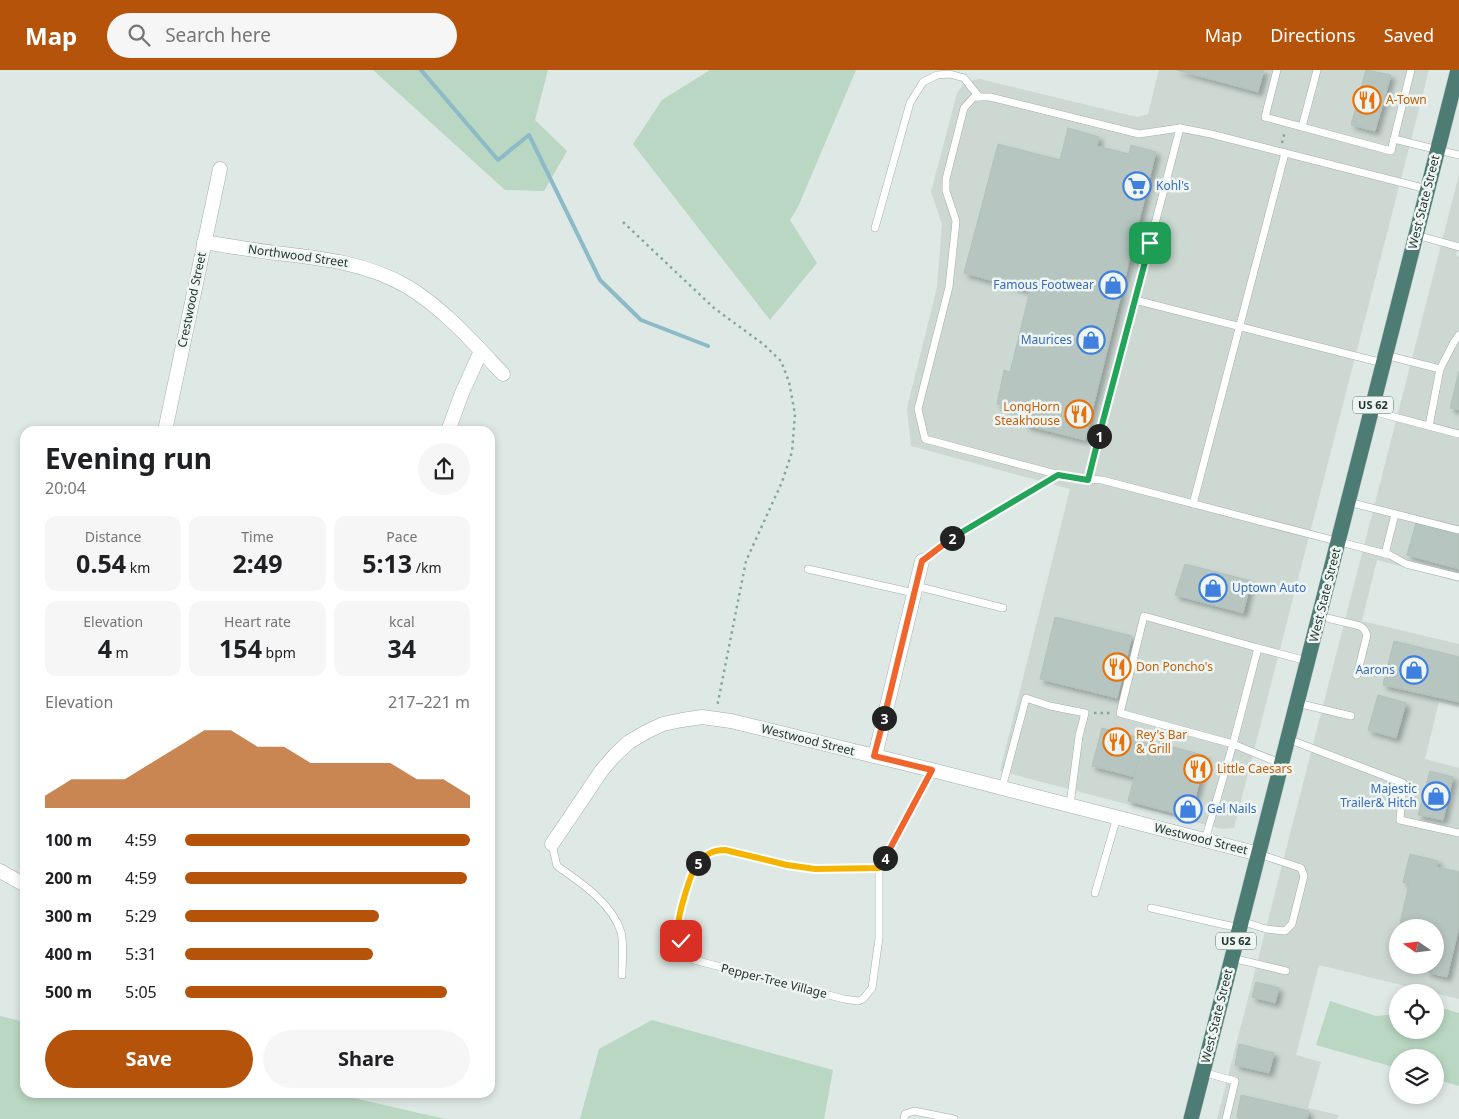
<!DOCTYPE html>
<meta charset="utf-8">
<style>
:root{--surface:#fff;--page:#f6f6f6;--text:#202124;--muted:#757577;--accent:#b45309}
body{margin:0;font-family:"Noto Sans",sans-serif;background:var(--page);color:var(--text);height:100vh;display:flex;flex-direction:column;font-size:19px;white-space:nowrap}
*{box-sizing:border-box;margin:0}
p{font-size:16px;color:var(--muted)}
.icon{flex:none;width:28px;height:28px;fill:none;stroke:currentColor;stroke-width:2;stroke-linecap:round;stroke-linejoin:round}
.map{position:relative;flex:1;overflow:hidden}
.drawer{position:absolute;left:20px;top:356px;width:475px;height:672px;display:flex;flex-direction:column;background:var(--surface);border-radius:15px;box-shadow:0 2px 8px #0003}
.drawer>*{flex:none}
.needle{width:32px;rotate:284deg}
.tools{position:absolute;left:1389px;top:849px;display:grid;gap:10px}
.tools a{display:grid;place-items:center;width:55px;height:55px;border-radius:50%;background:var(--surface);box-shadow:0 2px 8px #0003;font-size:25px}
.pin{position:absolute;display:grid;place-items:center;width:42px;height:42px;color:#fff;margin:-21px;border-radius:10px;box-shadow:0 2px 8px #0006}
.km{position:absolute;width:25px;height:25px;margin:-12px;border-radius:50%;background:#222;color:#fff;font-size:14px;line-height:25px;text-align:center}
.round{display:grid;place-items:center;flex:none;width:52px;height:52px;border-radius:26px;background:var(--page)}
.headline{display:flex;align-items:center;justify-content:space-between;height:85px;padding:0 25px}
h1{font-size:28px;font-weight:700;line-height:38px}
.metrics{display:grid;grid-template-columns:repeat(3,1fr);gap:8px;height:85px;padding:5px 25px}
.metrics div{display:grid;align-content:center;border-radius:12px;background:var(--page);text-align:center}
.metrics b{font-size:25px;font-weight:700}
.metrics small{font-size:14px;font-weight:400}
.metrics p{font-size:14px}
.chart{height:140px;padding:10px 25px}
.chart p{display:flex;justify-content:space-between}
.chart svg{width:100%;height:90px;margin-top:5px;fill:var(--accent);opacity:.7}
.primary-button{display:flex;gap:10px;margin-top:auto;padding:10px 25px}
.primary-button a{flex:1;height:58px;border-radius:30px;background:var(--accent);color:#fff;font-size:20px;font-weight:700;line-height:58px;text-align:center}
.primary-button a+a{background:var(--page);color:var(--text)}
ul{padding:0 25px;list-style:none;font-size:16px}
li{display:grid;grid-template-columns:80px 60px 1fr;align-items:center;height:38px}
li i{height:12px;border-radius:6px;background:var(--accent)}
header{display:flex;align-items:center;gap:30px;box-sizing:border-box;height:70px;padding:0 25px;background:var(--accent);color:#fff}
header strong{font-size:24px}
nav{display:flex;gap:28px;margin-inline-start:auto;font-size:18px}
.search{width:350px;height:45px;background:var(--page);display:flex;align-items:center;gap:12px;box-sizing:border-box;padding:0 18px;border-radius:28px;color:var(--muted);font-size:19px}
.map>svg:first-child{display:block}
.built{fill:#cdd8d3;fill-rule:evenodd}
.green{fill:#b9d7c3}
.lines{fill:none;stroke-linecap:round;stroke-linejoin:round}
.stream{stroke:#8cbbc7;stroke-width:4}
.building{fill:#b7c5c0;stroke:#b2c1bb;filter:url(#shadow)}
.service-casing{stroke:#a2afab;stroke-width:8}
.minor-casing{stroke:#a2afab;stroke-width:15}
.trunk-casing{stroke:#bdc3c1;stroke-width:16}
.path{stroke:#82a89e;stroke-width:2.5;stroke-dasharray:2.5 4;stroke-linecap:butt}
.service{stroke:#fff;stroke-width:7}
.minor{stroke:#fff;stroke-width:14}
.trunk{stroke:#4c7c73;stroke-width:15}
.split-1-casing{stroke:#fff;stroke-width:10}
.split-2-casing{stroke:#fff;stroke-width:10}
.split-3-casing{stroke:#fff;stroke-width:10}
.split-4-casing{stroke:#fff;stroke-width:10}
.split-5-casing{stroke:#fff;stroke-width:10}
.split-6-casing{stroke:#fff;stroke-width:10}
.split-1{stroke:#22a559;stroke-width:6}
.split-2{stroke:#22a559;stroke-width:6}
.split-3{stroke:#f0652b;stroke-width:6}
.split-4{stroke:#f0652b;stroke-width:6}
.split-5{stroke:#f5b400;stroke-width:6}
.split-6{stroke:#f5b400;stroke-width:6}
.labels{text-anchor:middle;stroke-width:5;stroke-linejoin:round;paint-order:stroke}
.shield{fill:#eef5f2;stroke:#5f6f6b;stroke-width:1}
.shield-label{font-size:11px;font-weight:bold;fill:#223631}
.food-label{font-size:12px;fill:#c56008;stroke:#eef5f2;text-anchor:start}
.shop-label{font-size:12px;fill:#366cbe;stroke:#eef5f2;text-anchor:end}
.street-label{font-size:12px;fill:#223631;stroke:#eef5f2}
</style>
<header>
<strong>Map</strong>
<div class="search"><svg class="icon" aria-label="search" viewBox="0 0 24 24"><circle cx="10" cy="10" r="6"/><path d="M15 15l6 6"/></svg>Search here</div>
<nav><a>Map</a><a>Directions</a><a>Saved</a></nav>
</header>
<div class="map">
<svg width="1459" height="1049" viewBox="0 0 1459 1049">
<defs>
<filter id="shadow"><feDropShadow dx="4" dy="4" stdDeviation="2.5" flood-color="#0004"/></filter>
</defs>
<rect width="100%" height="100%" fill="#dee8e4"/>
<g class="built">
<polygon points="1159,0 1429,0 1234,758 1222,759 1000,701 1070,419 911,376 907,338 937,217 942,154 931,122 957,23 966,11 980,9 1137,47 1148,44"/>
<path d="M1459,105V174L1456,185L1459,187V512L1377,490L1362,551L1459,574V637L1439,632L1425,689L1459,698V929L1319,895L1296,985L1321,992L1308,1038L1339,1045L1338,1049H1217ZM1398,858H1435V895H1398Z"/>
</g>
<g class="green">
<polygon points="373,0 548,0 535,50 567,81 544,121 505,120"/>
<polygon points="710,0 856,0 798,137 790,150 817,193 770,250 633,74 662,30"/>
<polygon points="1330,931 1376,946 1397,944 1398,960 1435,960 1435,940 1446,939 1459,943 1459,1016 1435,1009 1435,988 1398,988 1397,998 1316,975"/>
<polygon points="0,946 25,952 25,1024 336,1024 445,1049 0,1049"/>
<polygon points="652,950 833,1000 824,1049 580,1049 599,979"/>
</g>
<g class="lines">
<polyline class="stream" points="421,0 498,90 529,65 600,210 641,250 708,276"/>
</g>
<g class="building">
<polygon points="1177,0 1264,0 1258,22"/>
<polygon points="1366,0 1391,5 1375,61 1351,55"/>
<polygon points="1068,58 1099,67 1097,76 1129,84 1131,75 1156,82 1085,370 1025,355 1028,343 997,334 1004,300 1010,302 1030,221 964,203 998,74 1060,90"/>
<polygon points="1459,301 1459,340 1450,338"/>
<polygon points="1416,453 1459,465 1459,499 1407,485"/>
<polygon points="1185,494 1251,511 1243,543 1175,525"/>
<polygon points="1055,547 1132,566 1117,628 1040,609"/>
<polygon points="1394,571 1459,587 1459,632 1383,615"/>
<polygon points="1378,625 1406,633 1396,668 1368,660"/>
<polygon points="1102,658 1144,669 1135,707 1092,696"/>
<polygon points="1144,669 1206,686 1190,747 1128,731"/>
<polygon points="1430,701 1453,707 1443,750 1418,745"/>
<polygon points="1410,784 1438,791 1437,797 1459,802 1459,857 1447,907 1427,902 1428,895 1435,895 1435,858 1399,858 1409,814 1403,812"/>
<polygon points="1398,863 1398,885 1393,884"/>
<polygon points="1256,912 1279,918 1275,933 1252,927"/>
<polygon points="1239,974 1274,983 1269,1003 1235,995"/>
<polygon points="1241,1025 1309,1041 1307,1049 1240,1049 1237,1047"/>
</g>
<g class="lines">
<g class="service-casing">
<g id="service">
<polyline points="1277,0 1265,47 1391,81 1411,0"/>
<polyline points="1302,57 1317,0"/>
<polyline points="1394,69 1459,85"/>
<polyline points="1427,119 1211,64 1180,58 1139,64 990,27 974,27 964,38 946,109 946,121 956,151 949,217 918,339 925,369 1071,408 1102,410 1390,485 1406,494 1459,507"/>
<polyline points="875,158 910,33 923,12 937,5 950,4 964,8 979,27"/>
<polyline points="1416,165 1459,177"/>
<polyline points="1135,230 1383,293"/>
<polyline points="1385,285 1440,299 1454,272 1459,265"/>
<polyline points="1372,341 1459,364"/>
<polyline points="1429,356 1440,299"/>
<polyline points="1088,410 1180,58"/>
<polyline points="1348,432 1459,460"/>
<polyline points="1193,434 1285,83"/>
<polyline points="1385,484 1395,444"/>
<polyline points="808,499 914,523"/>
<polyline points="916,516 1003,538"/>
<polyline points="1319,546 1360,556 1364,559 1367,565 1357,605"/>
<polyline points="1258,578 1144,546 1120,643 1233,674 1282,694"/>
<polyline points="1297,633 1351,646"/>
<polyline points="1288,669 1403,713 1400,750 1459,763"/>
<polyline points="1002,718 1026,628 1050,636 1085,643 1079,666 1070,735"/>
<polyline points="1205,770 1233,674 1258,578 1307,591"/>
<path d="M552,774L557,796C580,812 612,833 621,862C624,873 622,893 622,905"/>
<path d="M718,780H725L787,795L815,799H879V868L872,918L863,929L858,931L844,929L694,890C686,882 679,872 678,860C677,851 690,802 696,795C701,787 709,782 718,780Z"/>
<polyline points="879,799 932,700"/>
<polyline points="1095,823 1117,747"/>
<polyline points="1151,838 1239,858"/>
<polyline points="1241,851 1266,859 1285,861 1292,854 1304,806 1301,798 1259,784"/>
<polyline points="1232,888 1286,901"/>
<polyline points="1202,1002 1235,1011 1226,1049"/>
<polyline points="904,1049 905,1044 914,1041 954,1049"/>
</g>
</g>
<g class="minor-casing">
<g id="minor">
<path d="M204,172C228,176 252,180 276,183C321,188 367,193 408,217C444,239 474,273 503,304"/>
<polyline points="165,361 220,99"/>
<polyline points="448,361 462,323 481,281"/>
<polyline points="875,686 922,491"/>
<polyline points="552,774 602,700 615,685 629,672 646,662 663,654 682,650 702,647 731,651 932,700 1259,784"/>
<polyline points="0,801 25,815"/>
</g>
</g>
<g class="trunk-casing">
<polyline id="trunk" points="1191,1049 1458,0"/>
</g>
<g class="path">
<polyline points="1282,73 1285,61"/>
<polyline points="623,152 714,238 763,274 781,291 789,312 795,344 792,382 782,412 746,491 717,637"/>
<polyline points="931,484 958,464 1047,411"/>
<polyline points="1094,643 1111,643"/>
</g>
<use href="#service" class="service"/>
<use href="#minor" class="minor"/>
<use href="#trunk" class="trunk"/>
</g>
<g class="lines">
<g class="split-1-casing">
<polyline id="split-1" points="1099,366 1150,173"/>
</g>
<g class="split-2-casing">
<polyline id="split-2" points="952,468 1058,405 1088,410 1099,366"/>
</g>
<g class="split-3-casing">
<polyline id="split-3" points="884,648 922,491 952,468"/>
</g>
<g class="split-4-casing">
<polyline id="split-4" points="884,648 874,686 932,700 885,788"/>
</g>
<g class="split-5-casing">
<path id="split-5" d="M698,793C706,784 713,780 725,780L787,795L815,799L879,798L885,788"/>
</g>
<g class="split-6-casing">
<path id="split-6" d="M681,871C680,867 678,863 678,859C677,848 691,800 698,793"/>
</g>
<use href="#split-1" class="split-1"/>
<use href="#split-2" class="split-2"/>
<use href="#split-3" class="split-3"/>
<use href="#split-4" class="split-4"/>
<use href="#split-5" class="split-5"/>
<use href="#split-6" class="split-6"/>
</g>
<defs>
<g id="restaurant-ring" transform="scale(1.4375)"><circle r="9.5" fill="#eef5f2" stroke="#e8710a" stroke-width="1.5"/><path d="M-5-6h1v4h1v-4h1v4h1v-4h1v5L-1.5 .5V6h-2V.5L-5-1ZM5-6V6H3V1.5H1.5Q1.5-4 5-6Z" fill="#e8710a"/></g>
<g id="supermarket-ring" transform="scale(1.4375)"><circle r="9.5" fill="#eef5f2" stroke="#3f7fe0" stroke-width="1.5"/><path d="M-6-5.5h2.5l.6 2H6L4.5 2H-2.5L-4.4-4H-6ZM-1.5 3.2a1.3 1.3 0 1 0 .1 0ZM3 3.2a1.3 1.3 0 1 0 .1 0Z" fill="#3f7fe0"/></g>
<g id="shop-ring" transform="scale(1.4375)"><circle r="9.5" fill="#eef5f2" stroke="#3f7fe0" stroke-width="1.5"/><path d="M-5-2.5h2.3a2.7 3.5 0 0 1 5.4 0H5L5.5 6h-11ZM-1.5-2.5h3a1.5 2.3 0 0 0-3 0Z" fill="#3f7fe0"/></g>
</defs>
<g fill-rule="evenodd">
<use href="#restaurant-ring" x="1367" y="30"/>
<use href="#supermarket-ring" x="1137" y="116"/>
<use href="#shop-ring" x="1113" y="215"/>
<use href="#shop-ring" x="1091" y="270"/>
<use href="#restaurant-ring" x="1079" y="344"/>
<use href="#shop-ring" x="1213" y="518"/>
<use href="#restaurant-ring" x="1117" y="597"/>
<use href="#shop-ring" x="1414" y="600"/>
<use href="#restaurant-ring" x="1117" y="672"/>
<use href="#restaurant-ring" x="1198" y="699"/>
<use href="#shop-ring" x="1436" y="726"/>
<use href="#shop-ring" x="1188" y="739"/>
</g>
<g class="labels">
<g class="shield">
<rect x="1353" y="326.5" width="40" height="17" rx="4"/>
<rect x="1216" y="862.5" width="40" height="17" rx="4"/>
</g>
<g class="shield-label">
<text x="1373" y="339">US 62</text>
<text x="1236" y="875">US 62</text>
</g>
<g class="food-label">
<text x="1386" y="34">A-Town</text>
<text x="1060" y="341" text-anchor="end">LongHorn<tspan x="1060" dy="14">Steakhouse</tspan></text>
<text x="1136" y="601">Don Poncho's</text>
<text x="1136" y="669">Rey's Bar<tspan x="1136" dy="14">&amp; Grill</tspan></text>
<text x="1217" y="703">Little Caesars</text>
</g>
<g class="shop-label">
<text x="1156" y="120" text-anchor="start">Kohl's</text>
<text x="1094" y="219">Famous Footwear</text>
<text x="1072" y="274">Maurices</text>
<text x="1232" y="522" text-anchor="start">Uptown Auto</text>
<text x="1395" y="604">Aarons</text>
<text x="1417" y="723">Majestic<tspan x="1417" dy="14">Trailer&amp; Hitch</tspan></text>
<text x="1207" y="743" text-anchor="start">Gel Nails</text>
</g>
<g class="street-label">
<text transform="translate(1424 132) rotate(-76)" y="4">West State Street</text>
<text transform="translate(298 186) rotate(8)" y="4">Northwood Street</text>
<text transform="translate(192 230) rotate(-78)" y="4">Crestwood Street</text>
<text transform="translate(1325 525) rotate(-76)" y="4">West State Street</text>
<text transform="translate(808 670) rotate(14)" y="4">Westwood Street</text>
<text transform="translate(1201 769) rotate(14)" y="4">Westwood Street</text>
<text transform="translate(774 911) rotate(14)" y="4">Pepper-Tree Village</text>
<text transform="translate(1217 946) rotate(-76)" y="4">West State Street</text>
</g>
</g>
</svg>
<div class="tools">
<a><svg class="needle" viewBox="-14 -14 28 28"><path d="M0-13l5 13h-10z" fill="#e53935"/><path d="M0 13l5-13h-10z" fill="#757577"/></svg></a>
<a><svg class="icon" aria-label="locate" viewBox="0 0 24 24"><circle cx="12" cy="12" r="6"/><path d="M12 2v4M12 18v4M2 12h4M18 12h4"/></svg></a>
<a><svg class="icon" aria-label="layers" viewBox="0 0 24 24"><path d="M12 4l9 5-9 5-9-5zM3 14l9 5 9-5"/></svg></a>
</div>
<div class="pin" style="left:1150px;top:173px;background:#1e9e55"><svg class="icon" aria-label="arrive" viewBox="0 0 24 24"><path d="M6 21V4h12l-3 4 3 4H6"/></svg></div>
<div class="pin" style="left:681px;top:871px;background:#d93025"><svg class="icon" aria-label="check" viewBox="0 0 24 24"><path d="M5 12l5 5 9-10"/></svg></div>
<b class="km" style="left:1099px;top:366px">1</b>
<b class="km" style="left:952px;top:468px">2</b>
<b class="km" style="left:884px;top:648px">3</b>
<b class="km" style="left:885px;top:788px">4</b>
<b class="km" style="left:698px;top:793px">5</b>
<section class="drawer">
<div class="headline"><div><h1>Evening run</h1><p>20:04</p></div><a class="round"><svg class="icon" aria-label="share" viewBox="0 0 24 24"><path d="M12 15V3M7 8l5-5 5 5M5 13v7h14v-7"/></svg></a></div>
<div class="metrics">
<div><p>Distance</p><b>0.54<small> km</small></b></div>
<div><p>Time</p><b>2:49</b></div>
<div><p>Pace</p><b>5:13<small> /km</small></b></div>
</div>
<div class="metrics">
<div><p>Elevation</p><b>4<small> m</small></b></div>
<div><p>Heart rate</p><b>154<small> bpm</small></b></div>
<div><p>kcal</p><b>34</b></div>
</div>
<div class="chart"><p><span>Elevation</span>217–221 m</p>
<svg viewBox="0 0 160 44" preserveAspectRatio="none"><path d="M0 44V38L10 30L20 30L30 30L40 22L50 14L60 6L70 6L80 14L90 14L100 22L110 22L120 22L130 22L140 30L150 30L160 38V44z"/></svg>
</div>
<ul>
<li><b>100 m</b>4:59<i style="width:100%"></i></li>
<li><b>200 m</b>4:59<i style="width:99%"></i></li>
<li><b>300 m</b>5:29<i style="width:68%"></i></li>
<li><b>400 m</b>5:31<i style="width:66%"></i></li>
<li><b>500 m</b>5:05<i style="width:92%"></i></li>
</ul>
<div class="primary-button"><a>Save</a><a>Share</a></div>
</section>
</div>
